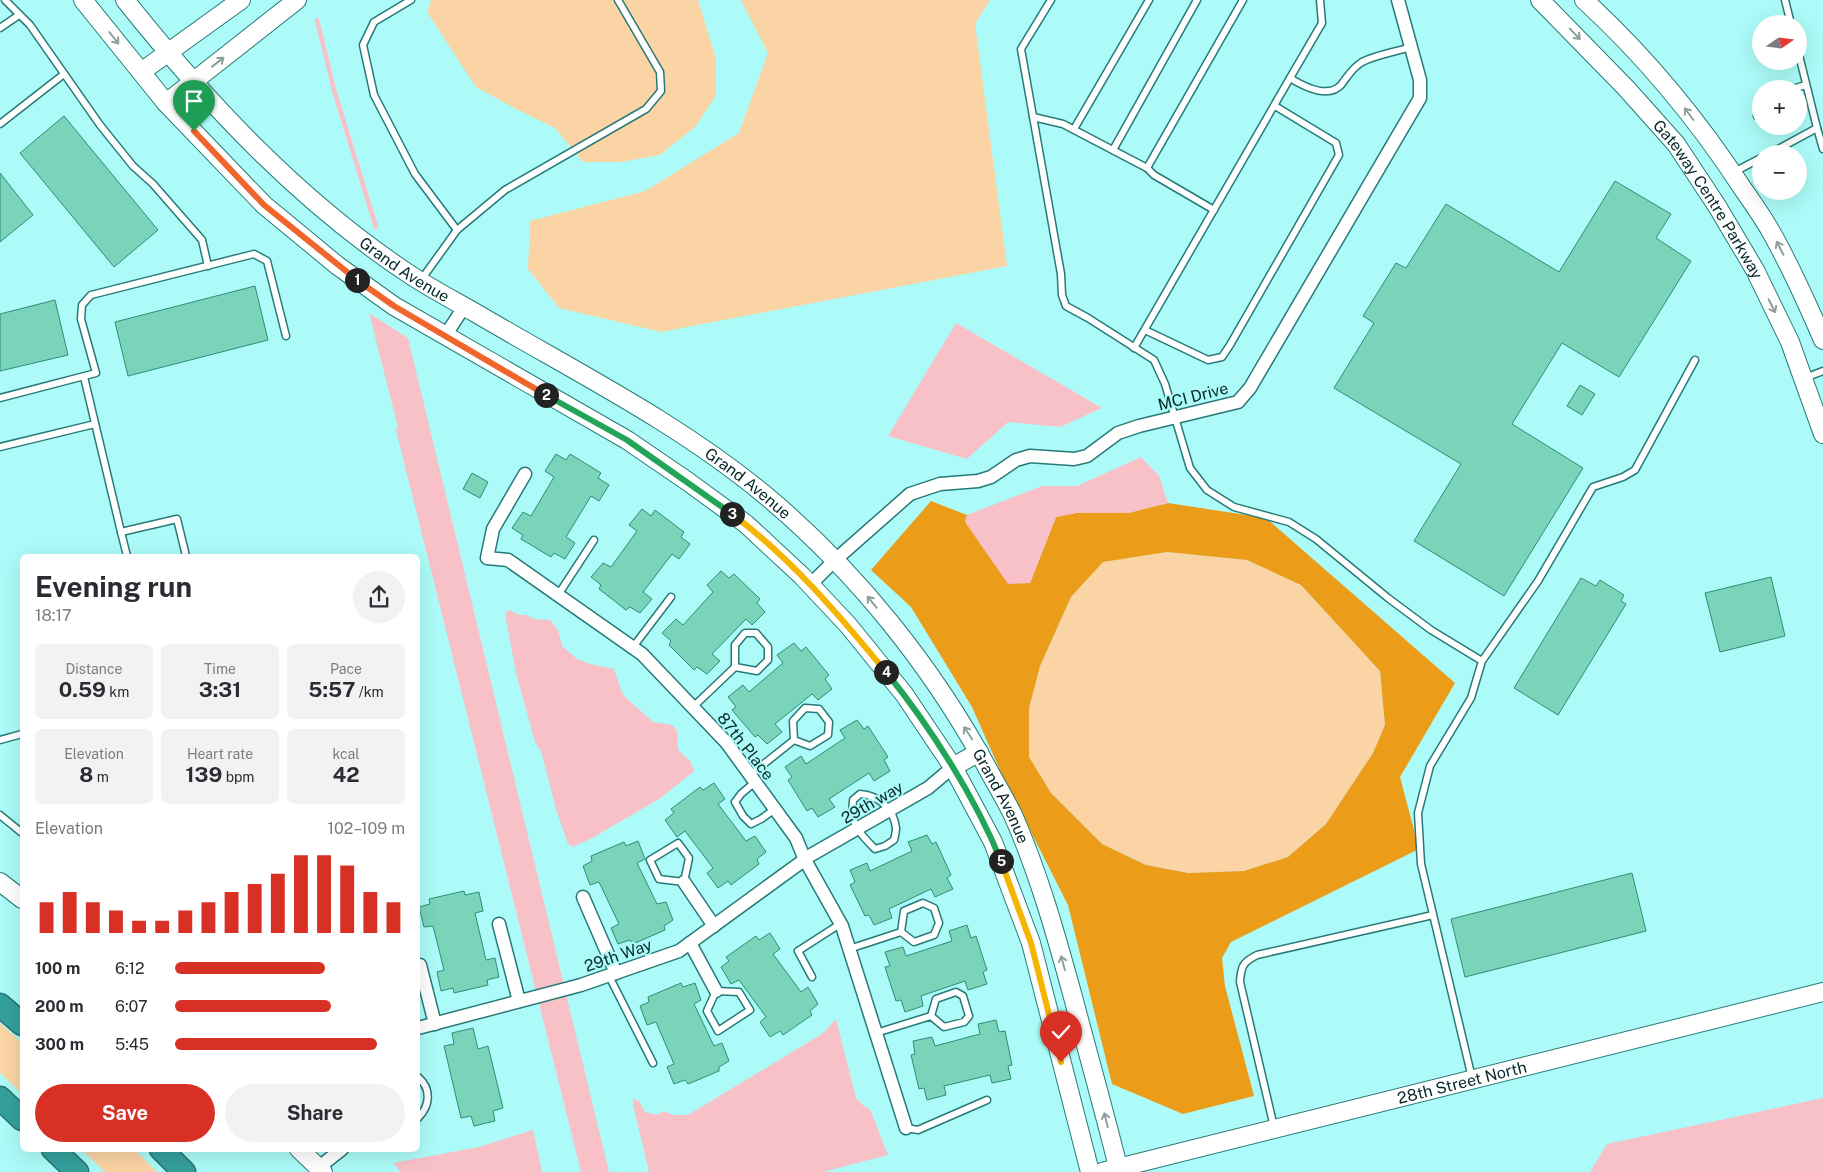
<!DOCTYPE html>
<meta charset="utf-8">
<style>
:root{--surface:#fff;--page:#f2f2f3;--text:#2b2b33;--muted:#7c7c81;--accent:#d93025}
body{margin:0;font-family:"Public Sans",sans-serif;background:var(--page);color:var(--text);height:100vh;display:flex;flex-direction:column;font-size:19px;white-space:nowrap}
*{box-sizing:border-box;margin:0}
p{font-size:16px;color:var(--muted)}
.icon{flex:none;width:28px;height:28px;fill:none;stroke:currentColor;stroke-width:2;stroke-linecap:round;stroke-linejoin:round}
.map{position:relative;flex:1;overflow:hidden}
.panel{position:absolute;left:20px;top:554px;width:400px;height:598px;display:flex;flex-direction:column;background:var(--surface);border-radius:8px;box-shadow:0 5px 20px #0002}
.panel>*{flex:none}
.needle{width:32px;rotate:76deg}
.buttons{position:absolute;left:1752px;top:15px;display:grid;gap:10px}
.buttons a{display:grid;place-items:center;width:55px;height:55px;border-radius:50%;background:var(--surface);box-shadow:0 5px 20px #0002;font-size:25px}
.pin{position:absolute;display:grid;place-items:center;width:42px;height:42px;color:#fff;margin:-51px -21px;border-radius:50% 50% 50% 0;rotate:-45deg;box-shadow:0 0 5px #0007}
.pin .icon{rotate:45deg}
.km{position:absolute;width:25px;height:25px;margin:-12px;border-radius:50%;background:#222;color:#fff;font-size:14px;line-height:25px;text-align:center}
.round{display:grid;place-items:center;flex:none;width:52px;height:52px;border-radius:26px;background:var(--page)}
.overview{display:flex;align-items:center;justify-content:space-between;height:85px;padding:0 15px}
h1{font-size:28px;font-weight:700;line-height:38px}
.stats{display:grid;grid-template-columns:repeat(3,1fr);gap:8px;height:85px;padding:5px 15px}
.stats div{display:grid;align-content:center;border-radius:8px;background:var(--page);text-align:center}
.stats b{font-size:21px;font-weight:700}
.stats small{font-size:14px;font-weight:400}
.stats p{font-size:14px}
.chart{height:140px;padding:10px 15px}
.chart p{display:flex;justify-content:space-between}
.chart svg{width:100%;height:90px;margin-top:5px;stroke:var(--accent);stroke-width:6}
.action{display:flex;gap:10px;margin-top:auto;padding:10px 15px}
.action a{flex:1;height:58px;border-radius:30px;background:var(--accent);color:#fff;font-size:20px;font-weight:700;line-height:58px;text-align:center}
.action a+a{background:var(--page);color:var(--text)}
ul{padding:0 15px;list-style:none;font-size:16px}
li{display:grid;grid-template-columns:80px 60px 1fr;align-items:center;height:38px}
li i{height:12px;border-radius:6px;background:var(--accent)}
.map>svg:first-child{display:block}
.green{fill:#fbd4a5}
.forest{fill:#eb9c19;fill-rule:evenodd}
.water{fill:#f8c1c7}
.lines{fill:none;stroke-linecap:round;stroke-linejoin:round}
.stream{stroke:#f8c1c7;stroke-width:4.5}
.building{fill:#79d4b9;stroke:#2d8e75}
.lane-casing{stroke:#277a77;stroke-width:9}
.street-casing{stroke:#277a77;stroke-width:15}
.secondary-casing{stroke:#277a77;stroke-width:20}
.highway-casing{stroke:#257673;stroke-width:25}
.lane{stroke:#fff;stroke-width:6}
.street{stroke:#fff;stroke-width:12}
.secondary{stroke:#fff;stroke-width:18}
.highway{stroke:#359f9c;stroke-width:22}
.oneway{stroke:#8f9f9e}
.split-1-casing{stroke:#fff;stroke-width:10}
.split-2-casing{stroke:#fff;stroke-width:10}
.split-3-casing{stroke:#fff;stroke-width:10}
.split-4-casing{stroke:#fff;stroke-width:10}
.split-5-casing{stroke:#fff;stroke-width:10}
.split-6-casing{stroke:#fff;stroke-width:10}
.split-1{stroke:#f0652b;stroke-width:6}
.split-2{stroke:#f0652b;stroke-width:6}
.split-3{stroke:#22a559;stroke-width:6}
.split-4{stroke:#f5b400;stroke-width:6}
.split-5{stroke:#22a559;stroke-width:6}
.split-6{stroke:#f5b400;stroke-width:6}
.labels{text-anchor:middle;stroke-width:4;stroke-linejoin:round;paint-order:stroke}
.street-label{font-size:16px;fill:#062928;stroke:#acfbf8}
</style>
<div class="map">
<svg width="1823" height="1172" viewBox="0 0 1823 1172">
<rect width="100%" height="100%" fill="#acfbf8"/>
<g class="green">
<polygon points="431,0 698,0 716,59 716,95 696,126 660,155 621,162 583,162 555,128 516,109 476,87 427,12"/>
<polygon points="741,0 990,0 975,24 1007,266 661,332 559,308 528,269 530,221 645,191 739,133 768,53"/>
<polygon points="1167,552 1247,560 1301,585 1380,671 1385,725 1373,753 1326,824 1288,857 1244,871 1188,873 1146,865 1102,844 1051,793 1029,757 1029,708 1040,666 1071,597 1103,562"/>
<polygon points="0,1023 22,1043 22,1094 0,1073"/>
<polygon points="81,1149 134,1149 157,1172 105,1172"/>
</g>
<path class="forest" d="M931,501L967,515L966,523L1030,583L1056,517L1076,513H1128L1168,503L1266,518L1455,683L1400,777L1419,849L1231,942L1222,958L1225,986L1254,1096L1183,1114L1112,1084L1068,905L1003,777L972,707L911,607L871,570ZM1167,552L1247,560L1301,585L1380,671L1385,725L1373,753L1326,824L1288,857L1244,871L1188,873L1146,865L1102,844L1051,793L1029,757V708L1040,666L1071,597L1103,562Z"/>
<g class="water">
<polygon points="369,313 408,338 609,1172 581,1172 396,430 398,427"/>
<polygon points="956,323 1102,408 1060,427 1008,422 967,459 888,436"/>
<polygon points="1141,457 1159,476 1168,503 1128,513 1076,513 1056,517 1030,583 1008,584 965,522 967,515 1042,486 1077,486"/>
<polygon points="509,610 520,615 528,615 533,619 550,620 558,630 562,646 577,659 590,664 614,669 621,690 625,697 653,722 672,725 677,730 678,750 690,761 694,770 692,773 659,799 594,837 573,847 568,844 556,809 541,751 535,742 516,673 505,614"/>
<polygon points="836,1019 856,1098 864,1106 870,1109 888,1155 823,1172 649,1172 633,1105 633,1098 639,1101 645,1112 657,1115 664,1111 673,1115 688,1115 822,1034"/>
<polygon points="1823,1098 1823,1172 1590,1172 1607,1144"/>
<polygon points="533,1130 542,1172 401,1172 393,1163 479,1147"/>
</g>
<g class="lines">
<polyline class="stream" points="317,20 334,90 376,227"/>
</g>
<g class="building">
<polygon points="64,116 158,230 114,267 20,153"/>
<polygon points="0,173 33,215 0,242"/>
<polygon points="1615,181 1671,214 1656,238 1691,261 1619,377 1562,343 1512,424 1583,468 1504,596 1414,541 1461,464 1334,388 1374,323 1363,316 1396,263 1406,268 1446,204 1559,272"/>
<polygon points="255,286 268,340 128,376 115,322"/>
<polygon points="55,300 68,355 0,371 0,314"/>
<polygon points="1580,385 1595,394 1582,415 1567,406"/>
<polygon points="556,454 566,460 570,454 601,473 598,478 609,485 599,501 591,496 566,537 575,543 565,559 554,553 551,557 521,539 523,535 512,528 523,512 531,516 554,477 545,471"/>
<polygon points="472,473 488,482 480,498 463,489"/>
<polygon points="642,509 651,516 655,510 684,532 681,537 690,544 679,559 672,554 643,592 652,599 640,613 630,607 626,610 599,589 601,585 591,577 603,563 611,567 637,531 629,525"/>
<polygon points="721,571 729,578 734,574 760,599 757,603 765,612 752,625 746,619 712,654 720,661 707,674 697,667 694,670 669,645 671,641 662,633 676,619 683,625 713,592 707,585"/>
<polygon points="1771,577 1785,636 1720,652 1705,593"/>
<polygon points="1581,578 1596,586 1600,580 1624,595 1621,601 1626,604 1558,715 1514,688"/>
<polygon points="794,643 801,651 806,647 829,675 825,679 832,689 818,700 812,694 775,724 782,732 767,744 758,735 755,737 732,710 736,707 728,697 743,685 749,692 783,663 777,655"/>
<polygon points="857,720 864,729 868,726 888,757 884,760 890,771 874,781 869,773 829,799 835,807 818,817 812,808 807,811 788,780 792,777 785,767 801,756 806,764 845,738 840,730"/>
<polygon points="714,783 725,799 718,804 746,841 755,836 766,852 757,859 759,864 731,885 728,881 718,888 707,873 713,868 685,831 677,837 665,820 674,813 671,809 700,787 703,790"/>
<polygon points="927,835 932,844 936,842 951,875 947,878 953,889 935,897 931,889 889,909 892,918 874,925 869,915 865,916 850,885 855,882 850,870 867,863 870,871 912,851 908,842"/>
<polygon points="638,841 645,859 637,863 657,904 666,902 673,920 664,926 665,930 633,944 630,940 618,944 611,928 619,924 599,882 590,885 583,866 592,861 591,856 624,842 626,846"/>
<polygon points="1632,873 1646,931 1465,977 1451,919"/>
<polygon points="464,891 465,895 479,892 483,911 475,913 486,960 495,958 499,977 487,980 488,985 454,993 453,988 441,991 437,972 444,970 433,926 424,927 419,907 430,904 429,899"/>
<polygon points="967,925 971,938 976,936 987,970 983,972 987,984 968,990 965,981 921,996 923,1006 905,1012 901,1000 896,1001 885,967 890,966 885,952 903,947 906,956 952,941 949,931"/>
<polygon points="770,933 780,949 773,954 801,992 808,987 818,1004 810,1011 812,1015 783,1035 780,1031 770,1037 760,1022 766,1017 739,980 731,984 721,967 729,961 726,957 756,936 759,940"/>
<polygon points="681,983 683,987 695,983 701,1000 694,1004 714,1046 722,1043 729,1061 719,1067 719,1071 688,1084 685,1080 674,1084 667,1067 674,1064 656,1022 647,1025 640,1006 649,1002 648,997"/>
<polygon points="996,1020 999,1032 1005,1031 1012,1065 1008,1066 1011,1079 992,1083 990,1075 944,1086 946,1095 927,1100 924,1088 919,1089 911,1055 915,1054 913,1041 932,1037 935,1046 980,1034 978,1024"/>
<polygon points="473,1028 478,1049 488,1046 503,1108 493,1111 495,1121 474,1126 471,1116 461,1118 444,1046 454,1044 452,1033"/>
</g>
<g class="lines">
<g class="lane-casing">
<g id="lane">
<polyline points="5,0 30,25 100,125 133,166 153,184 202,240 208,266"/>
<polyline points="411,0 374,22 363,45 374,95 415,174 457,230"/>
<polyline points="1051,0 1021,49 1061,274 1062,295 1066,306 1088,318 1154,360 1165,384 1190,468 1207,490 1234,507 1289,522 1316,539 1388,598 1431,630 1482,661 1471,698 1430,766 1418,813 1421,864 1472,1078"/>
<path d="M1320,0L1322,23L1290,78C1303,86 1328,99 1341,85C1348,76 1352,68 1362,62C1376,55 1395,52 1411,47"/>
<polyline points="1785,0 1791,24"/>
<polyline points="0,28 19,15"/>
<polyline points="1799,55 1817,128"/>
<polyline points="1792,89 1806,85"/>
<polyline points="1757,116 1761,113"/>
<polyline points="1033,117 1063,124 1147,168 1154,175 1214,210"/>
<polyline points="0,124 64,74"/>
<polyline points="1074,129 1149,0"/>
<polyline points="1113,150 1197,0"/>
<polyline points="1769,154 1817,128 1823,149"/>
<polyline points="1147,168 1243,0"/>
<polyline points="1734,172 1761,158"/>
<polyline points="421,280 457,230 505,190 646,109 661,91 660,72 618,0"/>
<polyline points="1145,330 1208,360 1222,357 1230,345 1339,155 1336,143 1275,106"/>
<polyline points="1134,348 1290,78"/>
<polyline points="84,377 121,532 177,519 186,556"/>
<polyline points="1805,378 1823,371"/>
<polyline points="0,398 96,373 81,319 82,305 91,295 254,254 267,261 286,336"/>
<polyline points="0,447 95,424"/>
<polyline points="121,532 127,556"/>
<polyline points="558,595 594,540"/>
<polyline points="633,647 671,597"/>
<polyline points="1482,661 1538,581 1593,487 1623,477 1635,470 1695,360"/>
<polyline points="693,707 735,667 735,645 745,633 756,633 768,647 768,660 757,671 735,667"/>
<polygon points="805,708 819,709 829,722 828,735 810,746 794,740 793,721"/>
<polyline points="0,740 22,734"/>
<polyline points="750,775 794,740"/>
<polyline points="755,782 741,794 735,802 743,816 751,824 761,819 775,809"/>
<path d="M860,794C878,795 894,809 896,828C896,831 895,836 894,840L885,846L875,849C859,833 850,824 853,800Z"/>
<polyline points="0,815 22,833"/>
<polygon points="678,843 689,858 684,882 659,879 650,860"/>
<polyline points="849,949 901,932 904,911 923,903 934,908 939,923 934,935 914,942 901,932"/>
<polyline points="609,976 653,1063"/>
<polyline points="812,977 798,951 840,924"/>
<polygon points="716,991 739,992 750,1010 718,1031 707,1011"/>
<polyline points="876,1033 931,1016 936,999 956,992 963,996 969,1016 964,1022 944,1027 931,1016"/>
<path d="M418,1077C432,1089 430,1106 418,1118"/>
<path d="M1274,1127L1240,982C1241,966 1243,962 1257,955L1433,915"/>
<polyline points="906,1128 918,1130 987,1100"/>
</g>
</g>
<g class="street-casing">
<g id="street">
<polyline points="445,336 464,307"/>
<polyline points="525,474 493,529 487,558 508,560 642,654 726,742 796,838 805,860 842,926 906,1128"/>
<polyline points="810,585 834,561 910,494 940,484 978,481 991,477 1016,460 1030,456 1074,459 1087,456 1118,433 1139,426 1238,402 1250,388 1420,98 1420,80 1398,0"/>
<polyline points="684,882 714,926"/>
<polyline points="583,897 616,973"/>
<polyline points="499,924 519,1001"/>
<polyline points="690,943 716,991"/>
<polyline points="420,965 435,1024"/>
<polyline points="418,1028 581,985 679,951 811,855 928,788 953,767"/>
<polyline points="318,1168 342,1149"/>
</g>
</g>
<g class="secondary-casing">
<g id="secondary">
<polyline points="83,0 166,103 264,205 338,266 394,306 627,440 687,481 746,524 802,576 848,625 904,694 953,767 993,842 1031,943 1090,1172"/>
<path id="s1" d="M125,0C208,104 301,203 412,276C432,289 453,300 474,312C572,370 677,422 765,495C856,571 934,668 990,773C998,787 1006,801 1013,815C1039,874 1056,935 1073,997C1088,1054 1104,1110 1118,1167"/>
<path id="s2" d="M1540,0L1626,88L1676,144L1717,206L1755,270L1790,342L1823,434"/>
<path d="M1584,0C1644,55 1698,120 1743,189C1752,202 1762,216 1770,230C1790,265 1807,303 1823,340"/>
<polyline points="141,72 241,0"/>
<polyline points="166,103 297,0"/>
<polyline points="953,767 979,752"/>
<polyline points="0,882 22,899"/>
<polyline points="299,1149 323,1172"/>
<path id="s3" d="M1102,1172L1823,992"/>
</g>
</g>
<g class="highway-casing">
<g id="highway">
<polyline points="0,1005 22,1024"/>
<polyline points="0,1098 22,1119"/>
<polyline points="53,1149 77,1172"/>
<polyline points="161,1149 184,1172"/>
</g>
</g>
<use href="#lane" class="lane"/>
<use href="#street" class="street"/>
<use href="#secondary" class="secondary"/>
<use href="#highway" class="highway"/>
</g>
<defs><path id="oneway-shaft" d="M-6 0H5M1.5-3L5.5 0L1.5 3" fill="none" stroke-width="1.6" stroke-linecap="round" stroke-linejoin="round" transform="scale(1.25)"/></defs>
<g class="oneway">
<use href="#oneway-shaft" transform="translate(1575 34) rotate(46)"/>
<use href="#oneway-shaft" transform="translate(114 38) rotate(52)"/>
<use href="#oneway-shaft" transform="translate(218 62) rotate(-38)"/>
<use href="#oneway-shaft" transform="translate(1689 114) rotate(-127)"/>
<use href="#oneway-shaft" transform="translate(1780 248) rotate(-117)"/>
<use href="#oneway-shaft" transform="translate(1772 306) rotate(63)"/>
<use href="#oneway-shaft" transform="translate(872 602) rotate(-129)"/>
<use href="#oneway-shaft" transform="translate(968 733) rotate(-123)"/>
<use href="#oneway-shaft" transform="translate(1063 963) rotate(-105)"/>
<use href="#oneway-shaft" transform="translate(1106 1120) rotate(-104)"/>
</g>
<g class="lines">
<g class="split-1-casing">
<polyline id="split-1" points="194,131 264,205 357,280"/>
</g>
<g class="split-2-casing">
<polyline id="split-2" points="357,280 394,306 546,395"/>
</g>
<g class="split-3-casing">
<polyline id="split-3" points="546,395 627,440 732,514"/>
</g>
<g class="split-4-casing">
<path id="split-4" d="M732,514C791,558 840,616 886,672"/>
</g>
<g class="split-5-casing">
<path id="split-5" d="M886,672C930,726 975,797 1001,861"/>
</g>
<g class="split-6-casing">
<polyline id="split-6" points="1001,861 1031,943 1061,1062"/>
</g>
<use href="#split-1" class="split-1"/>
<use href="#split-2" class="split-2"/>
<use href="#split-3" class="split-3"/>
<use href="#split-4" class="split-4"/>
<use href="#split-5" class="split-5"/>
<use href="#split-6" class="split-6"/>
</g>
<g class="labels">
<g class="street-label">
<text dy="6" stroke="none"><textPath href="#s2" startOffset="262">Gateway Centre Parkway</textPath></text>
<text dy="6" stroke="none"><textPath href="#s1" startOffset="390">Grand Avenue</textPath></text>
<text transform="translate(1193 396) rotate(-14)" y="6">MCI Drive</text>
<text dy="6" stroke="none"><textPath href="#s1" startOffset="795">Grand Avenue</textPath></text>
<text transform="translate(746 746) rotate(52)" y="6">87th Place</text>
<text dy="6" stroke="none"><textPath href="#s1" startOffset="1201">Grand Avenue</textPath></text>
<text transform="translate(872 802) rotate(-30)" y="6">29th way</text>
<text transform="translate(618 955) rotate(-19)" y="6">29th Way</text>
<text dy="6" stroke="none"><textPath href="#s3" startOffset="371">28th Street North</textPath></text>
</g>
</g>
</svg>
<div class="buttons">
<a><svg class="needle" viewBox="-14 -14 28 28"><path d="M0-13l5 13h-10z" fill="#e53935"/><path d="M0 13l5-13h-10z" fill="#7c7c81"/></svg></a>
<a>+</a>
<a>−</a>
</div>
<div class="pin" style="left:194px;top:131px;background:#1e9e55"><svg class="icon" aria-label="arrive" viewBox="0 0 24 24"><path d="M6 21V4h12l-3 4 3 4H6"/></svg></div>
<div class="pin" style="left:1061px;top:1062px;background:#d93025"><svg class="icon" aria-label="check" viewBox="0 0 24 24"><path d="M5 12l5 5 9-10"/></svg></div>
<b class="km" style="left:357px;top:280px">1</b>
<b class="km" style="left:546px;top:395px">2</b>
<b class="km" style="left:732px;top:514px">3</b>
<b class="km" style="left:886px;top:672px">4</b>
<b class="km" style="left:1001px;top:861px">5</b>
<section class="panel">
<div class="overview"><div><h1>Evening run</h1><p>18:17</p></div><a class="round"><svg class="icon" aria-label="share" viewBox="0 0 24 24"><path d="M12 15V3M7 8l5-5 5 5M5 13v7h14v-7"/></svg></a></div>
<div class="stats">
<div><p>Distance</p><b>0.59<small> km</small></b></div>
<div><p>Time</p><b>3:31</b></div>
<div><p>Pace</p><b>5:57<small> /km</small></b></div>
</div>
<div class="stats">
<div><p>Elevation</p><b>8<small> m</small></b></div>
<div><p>Heart rate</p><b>139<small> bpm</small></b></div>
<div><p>kcal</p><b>42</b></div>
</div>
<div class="chart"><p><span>Elevation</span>102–109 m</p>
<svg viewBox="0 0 160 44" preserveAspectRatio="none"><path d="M5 44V29M15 44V24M25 44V29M35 44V33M45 44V38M55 44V38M65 44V33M75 44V29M85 44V24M95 44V20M105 44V15M115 44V6M125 44V6M135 44V11M145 44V24M155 44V29"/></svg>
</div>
<ul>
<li><b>100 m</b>6:12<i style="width:65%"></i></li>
<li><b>200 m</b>6:07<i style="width:68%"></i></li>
<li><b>300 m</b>5:45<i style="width:88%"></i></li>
</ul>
<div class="action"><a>Save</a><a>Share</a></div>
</section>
</div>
